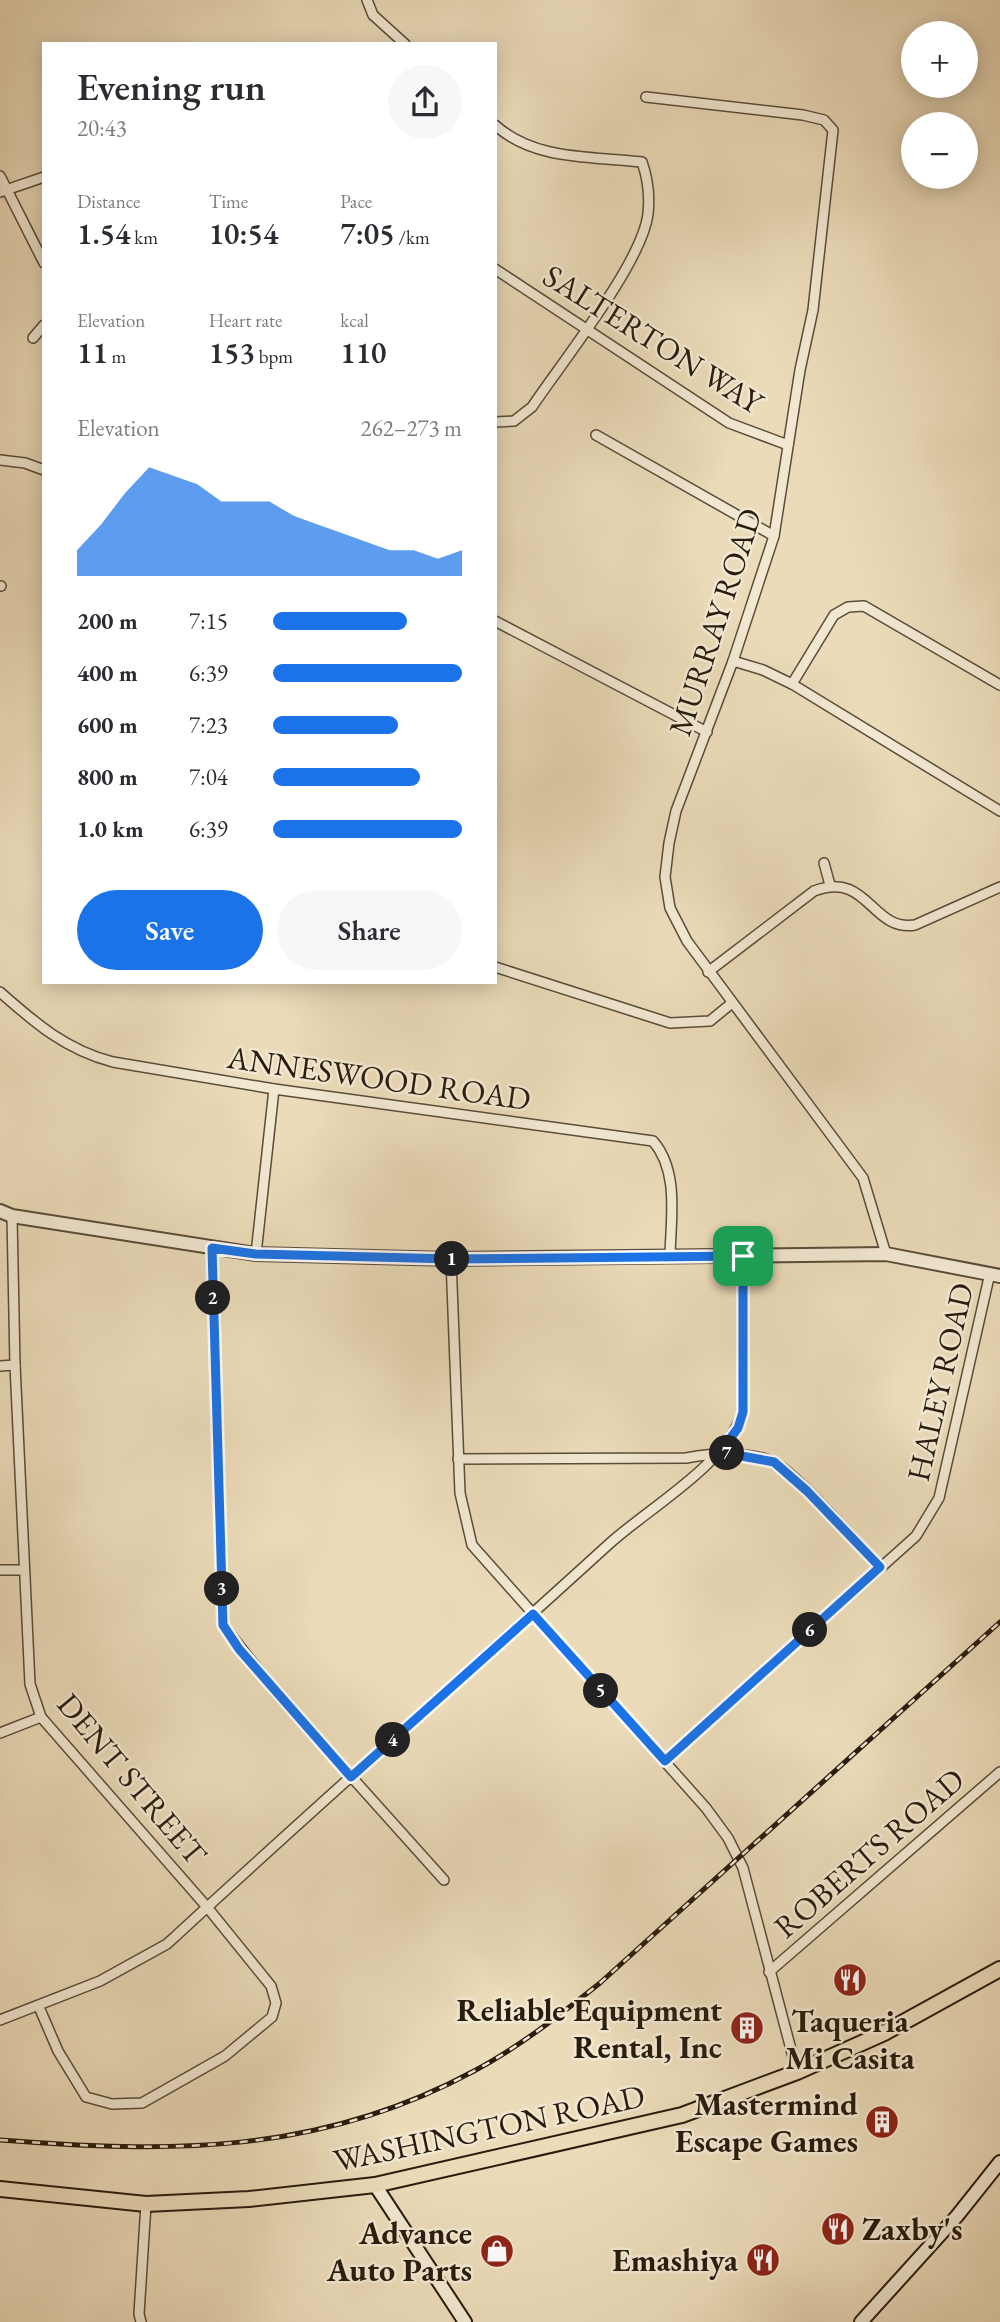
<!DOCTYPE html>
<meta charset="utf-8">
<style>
:root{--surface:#fff;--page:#f7f7f7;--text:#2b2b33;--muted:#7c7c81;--accent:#1a73e8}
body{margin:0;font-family:"EB Garamond",serif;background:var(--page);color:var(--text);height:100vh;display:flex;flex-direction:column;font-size:26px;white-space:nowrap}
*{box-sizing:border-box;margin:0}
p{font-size:23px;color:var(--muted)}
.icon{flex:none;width:38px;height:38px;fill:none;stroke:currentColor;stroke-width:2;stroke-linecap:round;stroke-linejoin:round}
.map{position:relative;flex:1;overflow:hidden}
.panel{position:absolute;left:42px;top:42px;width:455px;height:942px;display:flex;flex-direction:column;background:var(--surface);border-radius:0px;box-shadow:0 4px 18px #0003}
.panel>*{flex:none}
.fabs{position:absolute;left:901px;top:21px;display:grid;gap:14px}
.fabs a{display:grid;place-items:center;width:77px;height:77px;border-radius:50%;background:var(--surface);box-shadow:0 4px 18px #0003;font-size:35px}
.pin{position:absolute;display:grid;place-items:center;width:60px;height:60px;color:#fff;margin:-30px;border-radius:14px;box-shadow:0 4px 10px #0006}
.km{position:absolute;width:35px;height:35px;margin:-18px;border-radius:50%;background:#222;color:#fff;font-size:19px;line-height:35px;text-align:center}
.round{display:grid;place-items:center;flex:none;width:74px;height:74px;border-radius:37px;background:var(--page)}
.summary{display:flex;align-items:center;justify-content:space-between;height:119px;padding:0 35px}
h1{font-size:38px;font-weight:600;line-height:52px}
.stats{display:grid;grid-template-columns:repeat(3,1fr);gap:10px;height:119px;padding:7px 35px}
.stats div{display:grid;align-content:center}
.stats b{font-size:30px;font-weight:600}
.stats small{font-size:19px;font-weight:400}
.stats p{font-size:19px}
.chart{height:196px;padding:14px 35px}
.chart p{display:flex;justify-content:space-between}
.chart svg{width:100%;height:126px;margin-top:7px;fill:var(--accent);opacity:.7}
.button{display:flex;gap:14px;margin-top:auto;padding:14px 35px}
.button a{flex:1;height:80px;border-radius:42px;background:var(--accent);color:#fff;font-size:28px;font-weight:600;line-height:80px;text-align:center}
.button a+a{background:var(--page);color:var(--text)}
ul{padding:0 35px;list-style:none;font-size:23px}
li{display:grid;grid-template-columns:112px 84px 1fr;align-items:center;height:52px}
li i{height:18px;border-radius:9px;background:var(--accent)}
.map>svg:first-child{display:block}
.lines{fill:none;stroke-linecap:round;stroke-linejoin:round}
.minor-casing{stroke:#5a4c39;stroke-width:12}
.tertiary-casing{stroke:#5a4c39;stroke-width:16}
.secondary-casing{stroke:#291c0e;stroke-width:16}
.primary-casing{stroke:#291c0e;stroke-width:18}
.minor{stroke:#f2e8d2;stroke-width:9}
.tertiary{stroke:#f2e8d2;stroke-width:12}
.secondary{stroke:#f2e8d2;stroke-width:12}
.primary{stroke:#ebdbb9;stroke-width:14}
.rail-casing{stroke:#291c0e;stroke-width:5}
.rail{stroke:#f2e8d2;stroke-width:2.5;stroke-dasharray:8;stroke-linecap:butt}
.route-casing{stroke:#fff;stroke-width:14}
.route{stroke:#1a73e8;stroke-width:9}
.labels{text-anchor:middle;stroke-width:5;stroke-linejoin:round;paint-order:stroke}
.street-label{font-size:32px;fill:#291c0e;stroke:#f2e8d2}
.poi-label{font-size:32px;font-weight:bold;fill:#291c0e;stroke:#f2e8d2;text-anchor:end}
</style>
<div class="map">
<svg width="1000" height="2322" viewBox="0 0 1000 2322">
<rect width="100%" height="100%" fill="#ebdbb9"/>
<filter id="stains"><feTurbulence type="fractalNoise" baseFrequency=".00286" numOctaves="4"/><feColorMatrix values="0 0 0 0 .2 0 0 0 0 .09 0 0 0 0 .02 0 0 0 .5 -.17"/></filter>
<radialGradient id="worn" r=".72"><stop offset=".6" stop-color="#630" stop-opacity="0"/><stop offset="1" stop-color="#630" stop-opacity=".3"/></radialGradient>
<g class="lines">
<g class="minor-casing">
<g id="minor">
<polyline points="367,0 373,15 405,44"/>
<polyline points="646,97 803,115 824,120 833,130 813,310 800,370 774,536 733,661 676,811 669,843 665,877 670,908 687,941 863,1178 886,1254"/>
<path d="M495,125C535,161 592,156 642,162C648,179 650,195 648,214C642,263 562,362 532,407L514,421L495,422"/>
<polyline points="0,176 44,263"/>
<polyline points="0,192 44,177"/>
<polyline points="495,269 729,423 788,445"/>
<polyline points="33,338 44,325"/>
<polyline points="596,435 774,536"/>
<polyline points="0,460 25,463 44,470"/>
<polyline points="0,586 1,586"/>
<polyline points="495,621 707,732"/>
<polyline points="733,661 763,670 792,684 1000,811"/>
<polyline points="792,684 834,615 848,607 864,606 1000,685"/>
<polyline points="824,863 830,885"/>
<polyline points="495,967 670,1023 710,1021 732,1003"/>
<path d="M708,972L814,891C868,870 871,932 915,925L1000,887"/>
<path d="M0,992C35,1023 66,1050 113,1062L274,1089L653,1141C679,1171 671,1217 670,1255"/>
<polyline points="12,1216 15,1365 30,1684 41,1717 207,1907 271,1986 276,2003 272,2017 225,2056 142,2103 112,2104 86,2097 58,2051 39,2007"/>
<polyline points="212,1248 223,1625 279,1696 444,1880"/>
<polyline points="256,1254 274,1089"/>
<polyline points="451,1259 460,1493 472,1545 706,1808 728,1838 743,1868 797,2072"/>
<polyline points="0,1366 15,1365"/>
<path d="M458,1459L686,1458C715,1453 743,1451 772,1461C794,1470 859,1546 880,1567"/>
<polyline points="0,1570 23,1570"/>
<polyline points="0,1733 41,1717"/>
<polyline points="665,1761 916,1536 939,1498 990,1273"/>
<polyline points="769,1972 1000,1772"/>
<path d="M0,2020L100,1981L167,1944C313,1809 462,1678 609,1544C651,1506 725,1466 743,1412V1256"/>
<polyline points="141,2322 139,2314 146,2204"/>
</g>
</g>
<g class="tertiary-casing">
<polyline id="tertiary" points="0,1211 12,1216 256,1254 451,1259 886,1254 1000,1276"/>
</g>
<g class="secondary-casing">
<g id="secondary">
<polyline points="375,2185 465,2322"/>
<polyline points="861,2322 957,2216 1000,2162"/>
</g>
</g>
<g class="primary-casing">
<polyline id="primary" points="0,2189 146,2204 249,2199 375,2185 682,2115 797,2072 884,2033 1000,1969"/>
</g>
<use href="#minor" class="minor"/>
<use href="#tertiary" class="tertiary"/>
<use href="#secondary" class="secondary"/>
<use href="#primary" class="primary"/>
<g class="rail-casing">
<path id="rail" d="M0,2140C171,2153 318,2155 474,2071C519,2047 560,2015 600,1983L1000,1622"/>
</g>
<use href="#rail" class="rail"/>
</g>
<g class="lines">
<g class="route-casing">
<polygon id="route" points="212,1248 256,1254 452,1259 743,1256 743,1412 738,1428 720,1452 774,1462 807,1491 880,1567 665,1761 533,1614 351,1777 239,1649 223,1625"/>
</g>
<use href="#route" class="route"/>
</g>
<defs>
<g id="restaurant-disc" transform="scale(1.75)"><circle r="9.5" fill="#8f2418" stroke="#f2e8d2"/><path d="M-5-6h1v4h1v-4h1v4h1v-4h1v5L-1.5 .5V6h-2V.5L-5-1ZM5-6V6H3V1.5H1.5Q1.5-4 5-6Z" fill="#fff"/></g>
<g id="building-disc" transform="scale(1.75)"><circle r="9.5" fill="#8f2418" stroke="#f2e8d2"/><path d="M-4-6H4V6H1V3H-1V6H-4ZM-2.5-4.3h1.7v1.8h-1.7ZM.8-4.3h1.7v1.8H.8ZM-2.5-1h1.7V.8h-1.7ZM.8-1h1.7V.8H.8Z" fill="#fff"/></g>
<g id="shop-disc" transform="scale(1.75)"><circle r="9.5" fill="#8f2418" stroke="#f2e8d2"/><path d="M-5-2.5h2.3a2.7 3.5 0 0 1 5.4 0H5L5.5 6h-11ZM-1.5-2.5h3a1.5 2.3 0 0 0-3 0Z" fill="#fff"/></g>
</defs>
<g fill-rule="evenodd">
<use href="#restaurant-disc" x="850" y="1980"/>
<use href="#building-disc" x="747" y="2028"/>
<use href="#building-disc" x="882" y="2122"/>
<use href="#restaurant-disc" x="838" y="2229"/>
<use href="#shop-disc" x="497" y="2251"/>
<use href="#restaurant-disc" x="763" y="2260"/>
</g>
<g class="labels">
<g class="street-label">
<text transform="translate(653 339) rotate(32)" y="11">SALTERTON WAY</text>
<text transform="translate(715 622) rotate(-72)" y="11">MURRAY ROAD</text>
<text transform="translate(379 1078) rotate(8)" y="11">ANNESWOOD ROAD</text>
<text transform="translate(940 1382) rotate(-77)" y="11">HALEY ROAD</text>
<text transform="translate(132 1779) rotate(50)" y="11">DENT STREET</text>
<text transform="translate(869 1853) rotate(-41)" y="11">ROBERTS ROAD</text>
<text transform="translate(489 2128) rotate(-12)" y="11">WASHINGTON ROAD</text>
</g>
<g class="poi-label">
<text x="722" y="2021">Reliable Equipment<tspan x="722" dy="37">Rental, Inc</tspan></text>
<text x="850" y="2032" text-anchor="middle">Taqueria<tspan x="850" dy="37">Mi Casita</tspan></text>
<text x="858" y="2115">Mastermind<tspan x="858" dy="37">Escape Games</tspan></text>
<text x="862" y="2240" text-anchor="start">Zaxby's</text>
<text x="472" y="2244">Advance<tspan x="472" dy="37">Auto Parts</tspan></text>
<text x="738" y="2271">Emashiya</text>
</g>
</g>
<rect width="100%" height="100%" filter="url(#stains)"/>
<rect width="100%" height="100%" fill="url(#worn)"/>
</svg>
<div class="fabs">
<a>+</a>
<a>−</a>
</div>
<div class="pin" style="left:743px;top:1256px;background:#1e9e55"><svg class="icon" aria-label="arrive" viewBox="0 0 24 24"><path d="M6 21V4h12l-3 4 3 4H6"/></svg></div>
<b class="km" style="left:452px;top:1259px">1</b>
<b class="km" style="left:213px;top:1298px">2</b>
<b class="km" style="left:222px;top:1589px">3</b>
<b class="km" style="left:393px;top:1740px">4</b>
<b class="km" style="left:601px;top:1691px">5</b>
<b class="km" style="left:810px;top:1630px">6</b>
<b class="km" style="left:727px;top:1453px">7</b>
<section class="panel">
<div class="summary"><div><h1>Evening run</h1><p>20:43</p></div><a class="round"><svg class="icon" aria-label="share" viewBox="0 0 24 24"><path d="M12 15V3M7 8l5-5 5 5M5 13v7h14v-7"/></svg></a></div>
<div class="stats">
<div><p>Distance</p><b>1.54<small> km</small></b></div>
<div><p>Time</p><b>10:54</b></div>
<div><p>Pace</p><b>7:05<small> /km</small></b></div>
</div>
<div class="stats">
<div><p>Elevation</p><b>11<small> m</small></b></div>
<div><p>Heart rate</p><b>153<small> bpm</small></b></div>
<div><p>kcal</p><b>110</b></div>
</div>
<div class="chart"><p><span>Elevation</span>262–273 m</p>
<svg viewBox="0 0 160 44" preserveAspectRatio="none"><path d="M0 44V35L10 26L20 15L30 6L40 9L50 12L60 18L70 18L80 18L90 23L100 26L110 29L120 32L130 35L140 35L150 38L160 35V44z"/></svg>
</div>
<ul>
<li><b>200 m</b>7:15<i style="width:71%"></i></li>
<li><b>400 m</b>6:39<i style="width:100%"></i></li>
<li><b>600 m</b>7:23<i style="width:66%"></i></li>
<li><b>800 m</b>7:04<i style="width:78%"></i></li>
<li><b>1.0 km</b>6:39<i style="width:100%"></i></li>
</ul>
<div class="button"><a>Save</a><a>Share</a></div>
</section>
</div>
